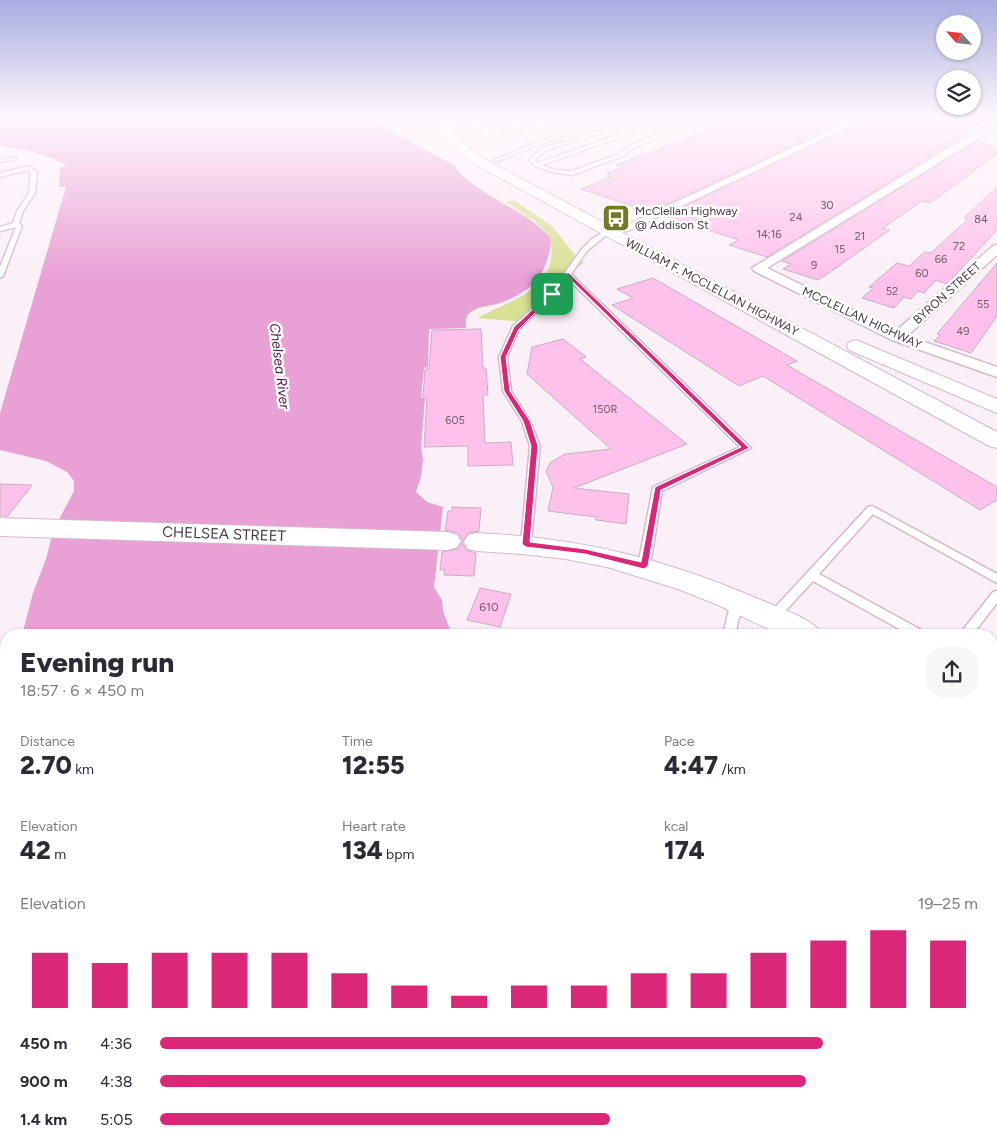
<!DOCTYPE html>
<meta charset="utf-8">
<style>
:root{--surface:#fff;--page:#f7f7f7;--text:#2b2b33;--muted:#7c7c81;--accent:#db2777}
body{margin:0;font-family:Figtree,sans-serif;background:var(--page);color:var(--text);height:100vh;display:flex;flex-direction:column;font-size:19px;white-space:nowrap}
*{box-sizing:border-box;margin:0}
p{font-size:16px;color:var(--muted)}
.icon{flex:none;width:28px;height:28px;fill:none;stroke:currentColor;stroke-width:2;stroke-linecap:round;stroke-linejoin:round}
.map{position:relative;flex:1;overflow:hidden}
.panel{position:absolute;left:0px;top:629px;width:998px;height:519px;display:flex;flex-direction:column;background:var(--surface);border-radius:20px 20px 0 0;box-shadow:0 1px 4px #0004}
.panel>*{flex:none}
.needle{width:32px;rotate:297deg}
.controls{position:absolute;left:936px;top:15px;display:grid;gap:10px}
.controls a{display:grid;place-items:center;width:45px;height:45px;border-radius:50%;background:var(--surface);box-shadow:0 1px 4px #0004;font-size:25px}
.pin{position:absolute;display:grid;place-items:center;width:42px;height:42px;color:#fff;margin:-21px;border-radius:10px;box-shadow:0 2px 8px #0006}
.round{display:grid;place-items:center;flex:none;width:52px;height:52px;border-radius:20px;background:var(--page)}
.summary{display:flex;align-items:center;justify-content:space-between;height:85px;padding:0 20px}
h1{font-size:28px;font-weight:800;line-height:38px}
.stats{display:grid;grid-template-columns:repeat(3,1fr);gap:8px;height:85px;padding:5px 20px}
.stats div{display:grid;align-content:center}
.stats b{font-size:25px;font-weight:800}
.stats small{font-size:14px;font-weight:400}
.stats p{font-size:14px}
.chart{height:140px;padding:10px 20px}
.chart p{display:flex;justify-content:space-between}
.chart svg{width:100%;height:90px;margin-top:5px;stroke:var(--accent);stroke-width:6}
ul{padding:0 20px;list-style:none;font-size:16px}
li{display:grid;grid-template-columns:80px 60px 1fr;align-items:center;height:38px}
li i{height:12px;border-radius:6px;background:var(--accent)}
.map>svg:first-child{display:block}
.green{fill:#d8e094}
.water{fill:#e9a0d4}
.building{fill:#fec1eb;stroke:#c9aec1}
.lines{fill:none;stroke-linecap:round;stroke-linejoin:round}
.service-casing{stroke:#d5b9cc;stroke-width:3}
.minor-casing{stroke:#d5b9cc;stroke-width:3}
.secondary-casing{stroke:#d5b9cc;stroke-width:2}
.trunk-casing{stroke:#d5b9cc;stroke-width:2}
.service{fill:#fff;fill-rule:evenodd}
.minor{fill:#fff;fill-rule:evenodd}
.secondary{fill:#fff;fill-rule:evenodd}
.trunk{fill:#fff;fill-rule:evenodd}
.route{fill:#db2777;stroke:#fff;fill-rule:evenodd}
.labels{text-anchor:middle;stroke-width:5;stroke-linejoin:round;paint-order:stroke}
.far-number-label{font-size:11px;fill:#725b6b}
.far-poi-label{font-size:12px;fill:#443940;stroke:#fff;text-anchor:start}
.far-street-label{font-size:12px;fill:#443940;stroke:#fff}
.number-label{font-size:12px;fill:#725b6b}
.far-water-label{font-size:14px;font-style:italic;fill:#4d0d40;stroke:#fff}
.street-label{font-size:15px;fill:#443940;stroke:#fff}
</style>
<div class="map">
<svg width="997" height="1147" viewBox="0 0 997 1147">
<rect width="100%" height="100%" fill="#fcf0f8"/>
<path class="green" d="M335,117L343,119L366,117L455,166C462,183 510,206 528,217C535,222 541,230 548,235L534,220L506,202L514,200L553,227L575,255L584,263C559,276 541,299 525,322L477,318C511,300 557,290 551,243L543,270L529,288L498,303L477,309L467,315Z"/>
<g class="water">
<path d="M4,117H335L343,119L366,117L455,166C463,185 521,211 540,228C543,231 549,235 550,239C553,247 545,268 541,274C532,289 513,299 497,304C488,306 476,306 469,313C465,317 466,323 466,328L429,329L428,367L424,368L421,398H425L421,447L423,459L421,476L416,492L427,502L443,507L434,587L442,600L443,611L452,635H22L33,593L46,559L53,531L74,491V481L67,472L46,461L0,450V413L66,187H59L60,168L65,166L64,164C44,153 23,149 0,146V118Z"/>
<polygon points="6,711 6,1141 531,1141 532,1147 0,1147 0,715"/>
</g>
<g class="building">
<polygon points="743,117 855,117 650,212 581,189 612,177 607,176 611,174 607,173 623,167 616,165"/>
<polygon points="872,117 988,117 957,139 959,139 767,257 729,245 739,240 664,216"/>
<polygon points="976,142 997,147 997,154 930,203 922,201 883,228 890,230 826,275 818,280 783,269 791,264 782,261"/>
<polygon points="997,187 997,230 947,284 936,280 924,293 918,291 911,299 904,297 894,308 862,298 873,288 869,287 897,263 909,266 925,252 931,253 968,219 964,218"/>
<polygon points="997,263 997,316 971,353 934,341 940,335 937,334"/>
<polygon points="653,278 797,361 787,365 997,487 997,500 980,510 763,376 739,386 612,305 633,298 617,289"/>
<polygon points="481,329 483,368 486,368 488,395 483,395 485,443 511,442 513,465 468,466 468,446 424,447 427,397 423,397 425,369 429,369 432,330"/>
<polygon points="563,339 586,357 580,359 687,444 574,488 629,494 626,524 596,520 596,517 548,511 553,487 546,471 551,462 565,454 611,449 527,374 532,347"/>
<polygon points="0,484 32,485 8,516 0,516"/>
<polygon points="452,507 481,508 479,531 468,533 463,541 458,533 445,530 448,511 452,511"/>
<polygon points="462,542 466,550 476,553 474,576 444,575 445,570 440,570 442,552 458,549"/>
<polygon points="480,588 511,594 500,627 467,620"/>
</g>
<g class="lines">
<g class="service-casing">
<g id="service">
<polygon points="497,117 502,117 468,135 464,134"/>
<polygon points="540,117 547,117 509,129 526,134 580,117 586,117 526,136 502,129"/>
<polygon points="614,117 620,117 538,145 498,161 494,160 534,143"/>
<path d="M644,117L662,118L657,123L679,129L635,147L623,156L572,175L552,172L535,166L529,160L543,148ZM649,118L657,120L652,123L538,163L534,160L547,150ZM654,125L672,129L631,145L619,154L572,171L555,170L542,165Z"/>
<polygon points="16,157 16,159 0,162 0,160"/>
<polygon points="29,166 37,172 35,193 23,211 19,223 22,226 3,276 0,278 0,267 16,227 0,231 0,227 13,223 17,211 29,193 31,172 28,170 0,177 0,173"/>
<polygon points="608,229 610,230 610,232 587,251 571,274 751,448 662,491 650,566 644,570 638,566 653,487 740,447 567,278 554,295 519,329 507,357 511,391 530,421 540,446 531,544 530,547 522,547 521,544 530,446 522,421 503,391 499,357 513,326 550,293 582,249 592,239"/>
<polygon points="872,506 997,574 997,583 873,514 819,574 925,632 927,635 910,635 813,581 777,620 769,620 767,617 769,614 868,507"/>
<polygon points="997,591 997,603 972,635 959,635 993,592"/>
<polygon points="737,597 741,598 743,601 735,635 723,635 731,601 733,598"/>
<polygon points="991,819 997,821 997,836 991,834"/>
</g>
</g>
<g class="minor-casing">
<g id="minor">
<polygon points="859,117 870,117 628,231 620,231 618,229"/>
<polygon points="997,122 997,127 767,268 896,331 993,246 997,245 997,255 907,336 997,367 997,377 892,340 754,271 752,268 988,124"/>
</g>
</g>
<g class="secondary-casing">
<g id="secondary">
<polygon points="0,518 448,532 457,535 461,541 457,547 448,550 0,536"/>
<path d="M477,533C585,538 669,560 768,603C784,610 815,620 823,635H781L718,605L678,589L607,567L566,559L522,554L477,551L468,549L464,542L468,535Z"/>
<polygon points="991,725 997,727 997,758 991,756"/>
</g>
</g>
<g class="trunk-casing">
<g id="trunk">
<path d="M436,117H446C455,139 472,152 492,163L997,432V448L989,446L484,169C462,156 444,141 436,117Z"/>
<polygon points="856,340 997,399 997,413 849,350 847,346 849,342"/>
</g>
</g>
<use href="#service" class="service"/>
<use href="#minor" class="minor"/>
<use href="#secondary" class="secondary"/>
<use href="#trunk" class="trunk"/>
</g>
<linearGradient id="sky" x2="0" y2="1"><stop stop-color="#a8ace0"/><stop offset="0.42" stop-color="#fef8fc"/><stop offset="1" stop-color="#fef8fc" stop-opacity="0"/></linearGradient>
<rect width="997" height="278" fill="url(#sky)"/>
<path class="route" d="M566,273H569L749,448L661,490L648,566L644,569L585,554L526,547L522,544L531,446L523,421L504,391L500,357L514,327L550,293ZM568,277L741,447L655,487L641,562L585,549L530,542L538,446L530,421L510,391L506,357L519,329L553,295Z"/>
<defs>
<g id="bus-square" transform="scale(1.4375)"><rect x="-9" y="-9" width="18" height="18" rx="4" fill="#747a24" stroke="#fff"/><path d="M-5-6H5V4H4V6H2V4H-2V6H-4V4H-5ZM-3.5-4V0h7V-4ZM-3.5 1.2v1.5H-2V1.2ZM2 1.2v1.5H3.5V1.2Z" fill="#fff"/></g>
</defs>
<g fill-rule="evenodd">
<use href="#bus-square" x="616" y="218"/>
</g>
<g class="labels">
<g class="far-number-label">
<text x="827" y="209">30</text>
<text x="796" y="221">24</text>
<text x="981" y="223">84</text>
<text x="769" y="238">14;16</text>
<text x="860" y="240">21</text>
<text x="959" y="250">72</text>
<text x="840" y="253">15</text>
<text x="941" y="263">66</text>
<text x="814" y="269">9</text>
<text x="922" y="277">60</text>
<text x="892" y="295">52</text>
<text x="983" y="308">55</text>
<text x="963" y="335">49</text>
<text x="605" y="413">150R</text>
<text x="455" y="424">605</text>
</g>
<g class="far-poi-label">
<text x="635" y="215">McClellan Highway<tspan x="635" dy="14">@ Addison St</tspan></text>
</g>
<g class="far-street-label">
<text transform="translate(712 287) rotate(28)" y="4">WILLIAM F. MCCLELLAN HIGHWAY</text>
<text transform="translate(947 293) rotate(-42)" y="4">BYRON STREET</text>
<text transform="translate(862 318) rotate(25)" y="4">MCCLELLAN HIGHWAY</text>
</g>
<g class="number-label">
<text x="489" y="611">610</text>
</g>
<g class="far-water-label">
<text transform="translate(280 366) rotate(83)" y="5">Chelsea River</text>
</g>
<g class="street-label">
<text transform="translate(224 534) rotate(2)" y="5">CHELSEA STREET</text>
</g>
</g>
</svg>
<div class="controls">
<a><svg class="needle" viewBox="-14 -14 28 28"><path d="M0-13l5 13h-10z" fill="#e53935"/><path d="M0 13l5-13h-10z" fill="#7c7c81"/></svg></a>
<a><svg class="icon" aria-label="layers" viewBox="0 0 24 24"><path d="M12 4l9 5-9 5-9-5zM3 14l9 5 9-5"/></svg></a>
</div>
<div class="pin" style="left:552px;top:294px;background:#1e9e55"><svg class="icon" aria-label="arrive" viewBox="0 0 24 24"><path d="M6 21V4h12l-3 4 3 4H6"/></svg></div>
<section class="panel">
<div class="summary"><div><h1>Evening run</h1><p>18:57 · 6 × 450 m</p></div><a class="round"><svg class="icon" aria-label="share" viewBox="0 0 24 24"><path d="M12 15V3M7 8l5-5 5 5M5 13v7h14v-7"/></svg></a></div>
<div class="stats">
<div><p>Distance</p><b>2.70<small> km</small></b></div>
<div><p>Time</p><b>12:55</b></div>
<div><p>Pace</p><b>4:47<small> /km</small></b></div>
</div>
<div class="stats">
<div><p>Elevation</p><b>42<small> m</small></b></div>
<div><p>Heart rate</p><b>134<small> bpm</small></b></div>
<div><p>kcal</p><b>174</b></div>
</div>
<div class="chart"><p><span>Elevation</span>19–25 m</p>
<svg viewBox="0 0 160 44" preserveAspectRatio="none"><path d="M5 44V17M15 44V22M25 44V17M35 44V17M45 44V17M55 44V27M65 44V33M75 44V38M85 44V33M95 44V33M105 44V27M115 44V27M125 44V17M135 44V11M145 44V6M155 44V11"/></svg>
</div>
<ul>
<li><b>450 m</b>4:36<i style="width:81%"></i></li>
<li><b>900 m</b>4:38<i style="width:79%"></i></li>
<li><b>1.4 km</b>5:05<i style="width:55%"></i></li>
</ul>
</section>
</div>
